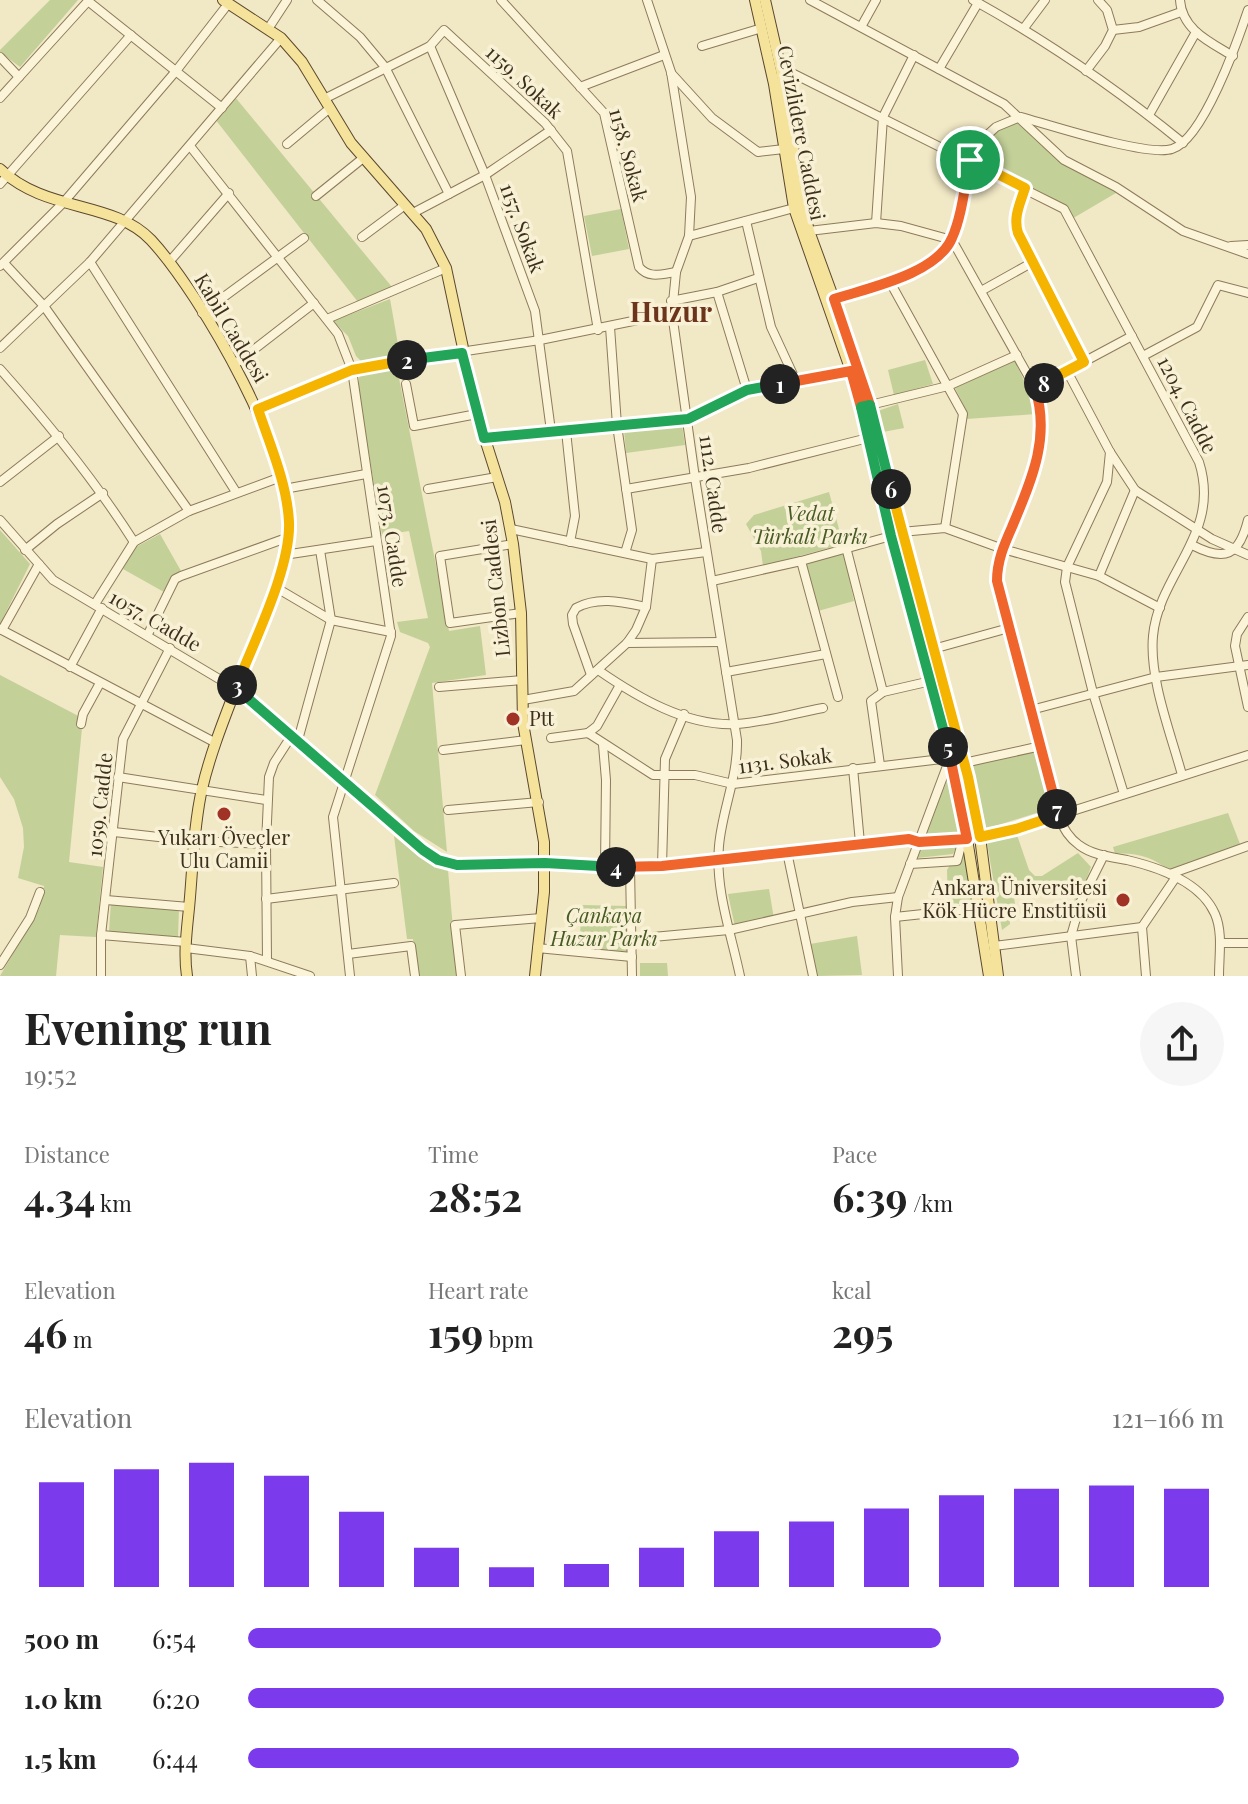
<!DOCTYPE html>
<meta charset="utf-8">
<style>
:root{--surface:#fff;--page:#f6f6f6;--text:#222;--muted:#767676;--accent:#7c3aed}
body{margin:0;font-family:"Playfair Display",serif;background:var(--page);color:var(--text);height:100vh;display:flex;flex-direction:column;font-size:30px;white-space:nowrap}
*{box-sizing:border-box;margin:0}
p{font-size:26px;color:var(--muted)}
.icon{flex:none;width:44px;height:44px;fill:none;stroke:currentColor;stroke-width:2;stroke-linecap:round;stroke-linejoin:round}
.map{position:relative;height:976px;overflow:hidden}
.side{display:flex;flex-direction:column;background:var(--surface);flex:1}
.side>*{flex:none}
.pin{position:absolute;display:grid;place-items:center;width:68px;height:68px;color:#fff;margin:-34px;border:4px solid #fff;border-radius:50%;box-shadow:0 2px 8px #0007}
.km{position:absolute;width:40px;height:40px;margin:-20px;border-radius:50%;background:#222;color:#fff;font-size:22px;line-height:40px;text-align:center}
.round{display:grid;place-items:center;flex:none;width:84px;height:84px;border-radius:42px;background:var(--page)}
.overview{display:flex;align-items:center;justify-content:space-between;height:136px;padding:0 24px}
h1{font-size:44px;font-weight:700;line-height:60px}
.stats{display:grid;grid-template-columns:repeat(3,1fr);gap:12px;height:136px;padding:8px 24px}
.stats div{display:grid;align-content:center}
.stats b{font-size:40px;font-weight:700}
.stats small{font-size:22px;font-weight:400}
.stats p{font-size:22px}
.chart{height:224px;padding:16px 24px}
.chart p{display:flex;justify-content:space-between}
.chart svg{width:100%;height:144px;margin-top:8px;stroke:var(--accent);stroke-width:6}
ul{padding:0 24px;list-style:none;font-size:26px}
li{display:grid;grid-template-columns:128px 96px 1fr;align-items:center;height:60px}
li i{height:20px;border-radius:10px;background:var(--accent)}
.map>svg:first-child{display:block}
.green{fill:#c3d098}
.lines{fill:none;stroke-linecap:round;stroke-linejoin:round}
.minor-casing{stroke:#8d7b5a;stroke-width:10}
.major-casing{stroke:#5b482e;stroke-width:12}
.minor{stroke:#fbf4d9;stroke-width:8}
.major{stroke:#f5e39c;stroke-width:10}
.split-1-casing{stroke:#fff;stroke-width:16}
.split-2-casing{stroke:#fff;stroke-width:16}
.split-3-casing{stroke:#fff;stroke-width:16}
.split-4-casing{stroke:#fff;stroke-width:16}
.split-5-casing{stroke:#fff;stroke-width:16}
.split-6-casing{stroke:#fff;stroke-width:16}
.split-7-casing{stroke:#fff;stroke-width:16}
.split-8-casing{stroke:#fff;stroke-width:16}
.split-9-casing{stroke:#fff;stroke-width:16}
.split-1{stroke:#f0652b;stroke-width:10}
.split-2{stroke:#22a559;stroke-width:10}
.split-3{stroke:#f5b400;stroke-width:10}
.split-4{stroke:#22a559;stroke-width:10}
.split-5{stroke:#f0652b;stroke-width:10}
.split-6{stroke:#22a559;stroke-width:10}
.split-7{stroke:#f5b400;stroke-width:10}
.split-8{stroke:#f0652b;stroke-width:10}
.split-9{stroke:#f5b400;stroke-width:10}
.poi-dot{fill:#a03226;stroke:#f8f1d5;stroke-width:3}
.labels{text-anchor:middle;stroke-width:7;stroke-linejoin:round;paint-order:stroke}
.street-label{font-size:20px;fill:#3d301e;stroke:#f8f1d5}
.park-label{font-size:20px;font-style:italic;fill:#475a24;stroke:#f8f1d5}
.poi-label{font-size:20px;fill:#3d301e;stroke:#f8f1d5;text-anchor:start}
.district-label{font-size:28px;font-weight:bold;fill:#6c351b;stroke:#f8f1d5}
</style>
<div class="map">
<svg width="1248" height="976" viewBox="0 0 1248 976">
<rect width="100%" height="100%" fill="#f1e8c5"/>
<g class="green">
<polygon points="50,0 78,0 20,67 0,52 0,50"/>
<polygon points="235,97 392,287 358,302 215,119"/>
<polygon points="1020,117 1064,160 1121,190 1070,220 1064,209 970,160 984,138"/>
<polygon points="621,209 629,249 592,256 584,216"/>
<polygon points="390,299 400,356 361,361 356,356 348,336 333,321"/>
<polygon points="925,360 933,384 894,395 888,370"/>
<polygon points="1015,361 1033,400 1036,414 967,419 967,412 955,388"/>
<polygon points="397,368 449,631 480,626 486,675 432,683 447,852 414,831 375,795 430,647 428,643 400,632 397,622 428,618 409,531 382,535 359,391 359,377 365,371"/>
<polygon points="898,404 904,428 883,432 878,411"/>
<polygon points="682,425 685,445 626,453 624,430"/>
<polygon points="829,492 843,544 763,566 761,551 746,524 754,515"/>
<polygon points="0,530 30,564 0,624"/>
<polygon points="160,534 181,571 171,577 164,592 123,569 136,547"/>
<polygon points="844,554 854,601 818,611 806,563"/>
<polygon points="0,675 86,720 82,728 69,862 103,867 96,937 60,935 56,976 0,976 39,909 44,886 18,878 24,847 23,828 14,799 0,777"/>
<polygon points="1032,751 1036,755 1050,805 1046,810 986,829 972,765"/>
<polygon points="950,774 962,835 925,837 924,835"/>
<path d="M1228,813L1240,844L1168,870C1154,857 1133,852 1115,854L1113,847Z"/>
<polygon points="1017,835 1029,870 1035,876 1042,876 1078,853 1091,867 1076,906 1071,884 1013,891 1015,904 1009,909 1010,924 1002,930 987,843"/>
<polygon points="394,836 418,856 448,870 457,976 417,976 413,939 407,939"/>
<polygon points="957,845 953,854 917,858 922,848"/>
<polygon points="965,849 974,903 948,906 947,870 950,865 958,864"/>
<polygon points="769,889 774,919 735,927 728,894"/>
<polygon points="111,901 179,908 178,938 109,932"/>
<polygon points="582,905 627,906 627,952 579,948"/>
<polygon points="857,936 862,975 816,976 810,944"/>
<polygon points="640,963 667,963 668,976 640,976"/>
</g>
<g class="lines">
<g class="minor-casing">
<g id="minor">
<polyline points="317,0 360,37 385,67 449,194"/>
<path d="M501,0L604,113L639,267C649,279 662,274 676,272"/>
<path d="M647,0L671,72L691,197L689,236L676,272L672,313L695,478L737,740C738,777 722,810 719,846C715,890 731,933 740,976"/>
<polyline points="810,0 1004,104 1064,160 1116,187 1183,231 1248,254"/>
<path d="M973,0C1047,41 1118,90 1183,143"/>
<path d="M1180,0C1182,30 1210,42 1233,56"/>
<polyline points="88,1 222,108"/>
<polyline points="861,27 876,0"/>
<polyline points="1024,28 1045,0"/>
<polyline points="268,29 287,0"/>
<polyline points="1113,30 1139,27 1181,12"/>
<polyline points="430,46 485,175 535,311 551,431"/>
<polyline points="702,46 762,28"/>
<polyline points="0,57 19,77"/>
<path d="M780,67L1064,209L1199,462C1222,534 1159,572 1153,636C1149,679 1171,734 1182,775"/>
<polyline points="939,69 978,3"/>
<polyline points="1086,71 1105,46 1113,30 1107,10 1098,0"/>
<polyline points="671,73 712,118 758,152 784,149"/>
<polyline points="580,87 664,55"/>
<polyline points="0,98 89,0"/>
<polyline points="324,99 430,46 444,30 545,123 567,151 598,330"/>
<polyline points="1149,115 1196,32"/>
<path d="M1021,117C1050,125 1148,157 1172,149C1203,140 1238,40 1248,10"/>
<polyline points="287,144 330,108"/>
<polyline points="190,146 338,334 352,370 391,636 333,817 350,976"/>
<polyline points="0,184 131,35"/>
<path d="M1025,188C1020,204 1013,217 1018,233L1084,362"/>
<polyline points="316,196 362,159"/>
<polyline points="413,213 485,175 551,130"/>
<polyline points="746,221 771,327 796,381"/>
<polyline points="876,223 883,117 914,55"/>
<path d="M809,231L876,223L901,226L952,240L1035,388L1040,406V450L1031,481L1000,556L997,581L1058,815C1062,826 1069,838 1079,845C1092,855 1111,857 1127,860C1157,867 1201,882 1215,914C1223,932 1219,956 1219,976"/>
<polyline points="689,236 794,208"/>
<polyline points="362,237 405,205"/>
<polyline points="1231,246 1248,245"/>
<polyline points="170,261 229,193"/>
<polyline points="90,262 236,492"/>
<polyline points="4,263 44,306 189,511"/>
<polyline points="0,266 63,203 176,71 228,4"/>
<polyline points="890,282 963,414 945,528"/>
<polyline points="981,291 1033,262"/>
<polyline points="717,292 747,390"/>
<polyline points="834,299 923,268 940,255 952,240 970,160 984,138 996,127 1020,117"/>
<polyline points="671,301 717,292 758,278"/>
<polyline points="202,313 304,238"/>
<polyline points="327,319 446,268"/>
<polyline points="610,327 617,425 632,530 625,553"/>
<polyline points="0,348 90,262 281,38"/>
<polyline points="1143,356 1197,327 1218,285 1248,293"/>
<polyline points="234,365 314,303"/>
<path d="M0,369C49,424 94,479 134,542"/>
<polyline points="1067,371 1110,452 1135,490 1212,539 1248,555"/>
<polyline points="406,384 414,426 477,414"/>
<polyline points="1035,388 1132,336"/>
<polyline points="870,405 948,386 1017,355"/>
<polyline points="258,409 366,366 540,340 672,313"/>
<polyline points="566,431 575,516 570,542"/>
<polyline points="484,438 688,419 747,390 851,371"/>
<polyline points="1110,452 1107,482 1067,567 1065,582 1093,693 1124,794"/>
<polyline points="0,482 59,436"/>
<polyline points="284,489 366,474"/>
<polyline points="428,489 497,477"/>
<polyline points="626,489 749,468 868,438"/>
<polyline points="0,520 53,580 246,695 423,850 438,860 457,865 545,863 641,867 909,839 919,842 967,839"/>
<polyline points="511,529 652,559 706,552"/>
<polyline points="901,532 945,528 1003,549 1099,576 1160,608"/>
<polyline points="513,544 440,556 450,623 521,613"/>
<path d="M1192,545C1225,562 1239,556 1248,520"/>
<polyline points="846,547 883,692"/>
<polyline points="25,550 57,524 103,493"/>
<polyline points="284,555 376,541"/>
<polyline points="801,561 838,697"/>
<polyline points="1099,576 1135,490"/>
<polyline points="712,581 801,561 891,536"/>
<polyline points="275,587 331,620 391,632"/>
<polyline points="95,604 134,542 189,511 281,477"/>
<polyline points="1248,617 1237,634 1235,646 1248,707"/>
<polyline points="0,629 216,743"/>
<polyline points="2,630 39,564"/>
<polyline points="148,634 175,579 181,576 289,537"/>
<polyline points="627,643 721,642"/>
<polyline points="933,649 1009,628"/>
<polyline points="70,667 102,608"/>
<path d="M598,670C637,697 687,727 737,724C765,722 795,713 823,708"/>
<polyline points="726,672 826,654"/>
<path d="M591,675L573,624L572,615L576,608C598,596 622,602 646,607"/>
<polyline points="439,687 522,680"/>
<polyline points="523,700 574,691 627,643 636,630 646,607 652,559"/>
<polyline points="1031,710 1156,677 1248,665"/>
<polyline points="81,724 83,714 100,683"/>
<polyline points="588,733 653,775 695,775 733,784 950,758 898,897 895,917 898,976"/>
<polyline points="588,733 597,726 620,685"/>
<polyline points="551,738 588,733"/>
<polyline points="298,740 331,620 320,550"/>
<polyline points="603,745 606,780 605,866"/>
<polyline points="443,750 526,740"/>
<polyline points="964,763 1041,746"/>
<polyline points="880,765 871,701 883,692 931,681"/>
<polyline points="853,768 860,843"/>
<polyline points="118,777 266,800"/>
<polyline points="448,810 539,802"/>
<polyline points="114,832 194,841 266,844"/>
<polyline points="980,837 1016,829 1248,755"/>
<polyline points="787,852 813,976"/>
<polyline points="910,864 957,861 963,839"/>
<polyline points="662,866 665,759 684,714"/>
<polyline points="630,867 632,976"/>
<polyline points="1170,874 1248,846"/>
<polyline points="266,899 394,883"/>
<polyline points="106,900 189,907"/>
<polyline points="895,917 979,908"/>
<polyline points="101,935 186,942"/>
<polyline points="631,939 729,930 852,902 898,897"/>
<polyline points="1220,943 1248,943"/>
<polyline points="994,946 1142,927"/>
<polyline points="186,948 250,956 310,976"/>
<polyline points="537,948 632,957"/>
<polyline points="348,954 411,946 415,976"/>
<polyline points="250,956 252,976"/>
<polyline points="267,960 266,844 269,777 274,763 292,735"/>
<polyline points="0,965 30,918 40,892"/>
<polyline points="101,976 101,935 123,739 170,648"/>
<polyline points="461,976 455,925 541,918"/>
<polyline points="1076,976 1071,936 1081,901 1104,855"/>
<polyline points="1146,976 1142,927 1176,877"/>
</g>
</g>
<g class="major-casing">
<g id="major">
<polyline points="223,0 281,38 302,62 351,143 426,229 446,268 477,414 505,502 513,544 521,613 523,723 544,842 544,892 535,976"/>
<polyline points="755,0 774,84 794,208 851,371 891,536 946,739 967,839 989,976"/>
<polyline points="765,0 781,70 802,204 809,231 859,368 968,777 980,837 998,976"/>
<path d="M0,169C46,213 113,200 151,240C201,294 299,463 289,537C282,584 258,631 241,675C227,712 211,750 202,789C194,824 193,862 190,897C188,923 183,950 187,976"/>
</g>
</g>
<use href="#minor" class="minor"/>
<use href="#major" class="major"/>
</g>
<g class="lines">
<g class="split-1-casing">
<path id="split-1" d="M780,384L851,371L861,407L870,405L834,299C868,288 937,274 952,238C962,216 965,184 970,160"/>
</g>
<g class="split-2-casing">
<polyline id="split-2" points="407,360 462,353 484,438 688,419 747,390 780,384"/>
</g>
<g class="split-3-casing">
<path id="split-3" d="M237,685C254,641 291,568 289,522C287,483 270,445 258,409L352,370L407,360"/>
</g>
<g class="split-4-casing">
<polyline id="split-4" points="237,685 236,688 423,850 438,860 457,865 545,863 616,867"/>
</g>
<g class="split-5-casing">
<polyline id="split-5" points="616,867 662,866 909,839 919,842 967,839 948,747"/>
</g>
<g class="split-6-casing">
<polyline id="split-6" points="891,489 870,405 861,407 891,536 948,747"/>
</g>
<g class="split-7-casing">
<polyline id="split-7" points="891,489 968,777 980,837 1016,829 1058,815 1057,809"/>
</g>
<g class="split-8-casing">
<path id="split-8" d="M1044,383L1035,388C1051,438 1031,481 1012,527C1004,545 997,561 997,581L1057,809"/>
</g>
<g class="split-9-casing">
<path id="split-9" d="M970,160L1025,188C1020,204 1013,217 1018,233L1084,362L1044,383"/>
</g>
<use href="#split-1" class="split-1"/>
<use href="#split-2" class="split-2"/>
<use href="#split-3" class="split-3"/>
<use href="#split-4" class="split-4"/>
<use href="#split-5" class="split-5"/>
<use href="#split-6" class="split-6"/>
<use href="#split-7" class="split-7"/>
<use href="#split-8" class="split-8"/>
<use href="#split-9" class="split-9"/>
</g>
<g class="poi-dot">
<circle cx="513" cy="719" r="8"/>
<circle cx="224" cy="814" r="8"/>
<circle cx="1123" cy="900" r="8"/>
</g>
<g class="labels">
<g class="street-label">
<text transform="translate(524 82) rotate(43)" y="7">1159. Sokak</text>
<text transform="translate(801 133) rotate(79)" y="7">Cevizlidere Caddesi</text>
<text transform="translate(628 155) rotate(75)" y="7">1158. Sokak</text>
<text transform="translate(522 228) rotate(70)" y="7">1157. Sokak</text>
<text transform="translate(231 328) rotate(59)" y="7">Kabil Caddesi</text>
<text transform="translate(1187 405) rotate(63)" y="7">1204. Cadde</text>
<text transform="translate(713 484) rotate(82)" y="7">1112. Cadde</text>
<text transform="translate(392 536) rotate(81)" y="7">1073. Cadde</text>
<text transform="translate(496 588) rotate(-96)" y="7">Lizbon Caddesi</text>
<text transform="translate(155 621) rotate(30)" y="7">1057. Cadde</text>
<text transform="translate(785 761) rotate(-7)" y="7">1131. Sokak</text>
<text transform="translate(100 805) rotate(-84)" y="7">1059. Cadde</text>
</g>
<g class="park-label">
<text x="810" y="521">Vedat<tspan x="810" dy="23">Türkali Parkı</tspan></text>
<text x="604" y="923">Çankaya<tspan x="604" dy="23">Huzur Parkı</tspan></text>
</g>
<g class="poi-label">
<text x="529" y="726">Ptt</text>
<text x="224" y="845" text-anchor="middle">Yukarı Öveçler<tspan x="224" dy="23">Ulu Camii</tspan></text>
<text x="1107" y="895" text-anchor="end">Ankara Üniversitesi<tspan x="1107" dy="23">Kök Hücre Enstitüsü</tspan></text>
</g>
<g class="district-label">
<text x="671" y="322">Huzur</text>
</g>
</g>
</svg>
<div class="pin" style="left:970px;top:160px;background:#1e9e55"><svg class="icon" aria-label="arrive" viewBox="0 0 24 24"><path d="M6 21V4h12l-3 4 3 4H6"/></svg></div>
<b class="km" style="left:780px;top:384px">1</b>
<b class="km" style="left:407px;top:360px">2</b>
<b class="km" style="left:237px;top:685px">3</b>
<b class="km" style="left:616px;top:867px">4</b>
<b class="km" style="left:948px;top:747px">5</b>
<b class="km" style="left:891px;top:489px">6</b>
<b class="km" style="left:1057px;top:809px">7</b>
<b class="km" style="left:1044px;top:383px">8</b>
</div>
<section class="side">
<div class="overview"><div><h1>Evening run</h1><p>19:52</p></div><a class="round"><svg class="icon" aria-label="share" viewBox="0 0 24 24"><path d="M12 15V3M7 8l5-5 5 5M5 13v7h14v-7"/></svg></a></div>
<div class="stats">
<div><p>Distance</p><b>4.34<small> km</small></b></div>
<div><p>Time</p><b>28:52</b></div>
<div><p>Pace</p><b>6:39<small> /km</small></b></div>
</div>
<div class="stats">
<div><p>Elevation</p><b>46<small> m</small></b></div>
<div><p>Heart rate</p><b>159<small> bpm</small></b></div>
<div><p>kcal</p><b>295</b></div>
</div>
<div class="chart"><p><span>Elevation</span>121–166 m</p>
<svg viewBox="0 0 160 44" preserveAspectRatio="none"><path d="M5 44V12M15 44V8M25 44V6M35 44V10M45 44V21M55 44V32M65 44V38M75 44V37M85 44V32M95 44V27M105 44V24M115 44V20M125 44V16M135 44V14M145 44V13M155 44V14"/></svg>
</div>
<ul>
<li><b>500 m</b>6:54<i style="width:71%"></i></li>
<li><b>1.0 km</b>6:20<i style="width:100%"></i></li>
<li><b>1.5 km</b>6:44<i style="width:79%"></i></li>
</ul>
</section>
